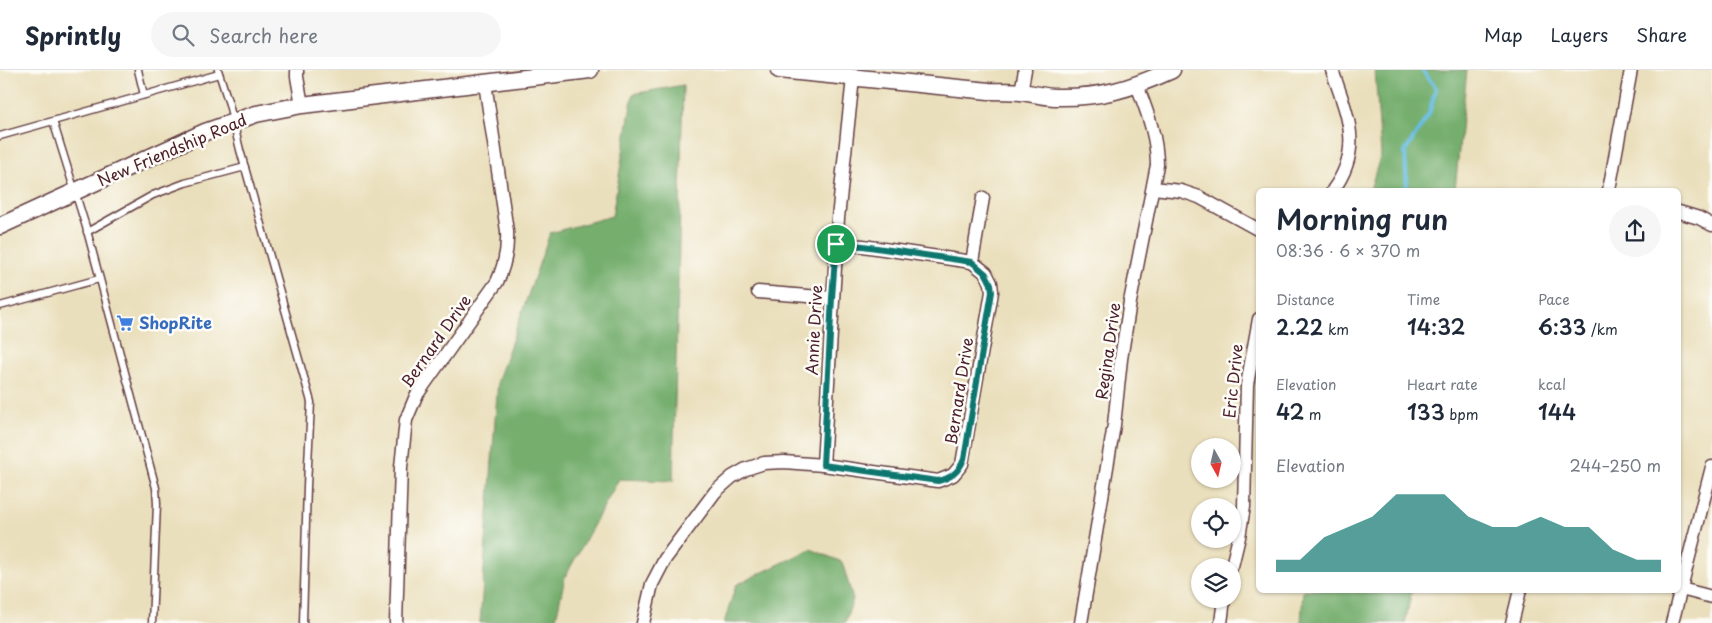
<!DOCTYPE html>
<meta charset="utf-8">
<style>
:root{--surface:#fff;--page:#f6f6f7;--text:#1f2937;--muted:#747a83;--line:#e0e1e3;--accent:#0f766e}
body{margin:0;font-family:"Playpen Sans",sans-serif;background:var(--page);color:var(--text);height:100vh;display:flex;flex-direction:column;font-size:19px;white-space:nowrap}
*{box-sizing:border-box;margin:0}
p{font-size:16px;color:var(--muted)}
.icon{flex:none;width:28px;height:28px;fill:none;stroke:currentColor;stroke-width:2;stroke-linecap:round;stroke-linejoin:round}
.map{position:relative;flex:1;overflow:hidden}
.panel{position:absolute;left:1256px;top:118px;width:425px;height:405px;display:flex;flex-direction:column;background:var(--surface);border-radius:8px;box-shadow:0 1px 4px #0004}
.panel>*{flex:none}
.needle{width:32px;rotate:172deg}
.fabs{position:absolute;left:1191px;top:368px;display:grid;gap:10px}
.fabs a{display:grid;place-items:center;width:50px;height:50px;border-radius:50%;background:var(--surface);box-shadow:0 1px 4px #0004;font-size:25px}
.pin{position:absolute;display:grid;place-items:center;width:42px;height:42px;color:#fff;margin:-21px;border:2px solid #fff;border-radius:50%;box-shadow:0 1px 5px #0007}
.round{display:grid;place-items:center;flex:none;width:52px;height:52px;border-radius:26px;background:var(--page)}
.overview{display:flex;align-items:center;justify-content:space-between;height:85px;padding:0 20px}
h1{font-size:28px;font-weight:600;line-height:38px}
.metrics{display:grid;grid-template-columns:repeat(3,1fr);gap:8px;height:85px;padding:5px 20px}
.metrics div{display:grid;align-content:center}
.metrics b{font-size:21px;font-weight:600}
.metrics small{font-size:14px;font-weight:400}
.metrics p{font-size:14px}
.chart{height:140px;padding:10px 20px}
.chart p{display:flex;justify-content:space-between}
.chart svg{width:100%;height:90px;margin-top:5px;fill:var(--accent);opacity:.7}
header{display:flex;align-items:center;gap:30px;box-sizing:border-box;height:70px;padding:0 25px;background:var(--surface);border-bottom:1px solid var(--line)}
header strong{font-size:24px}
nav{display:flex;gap:28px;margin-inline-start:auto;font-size:18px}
.search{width:350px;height:45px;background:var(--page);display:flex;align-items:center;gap:12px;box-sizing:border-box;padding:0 18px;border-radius:28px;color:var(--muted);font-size:19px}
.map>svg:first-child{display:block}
.forest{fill:#74ae6d;stroke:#5f664c}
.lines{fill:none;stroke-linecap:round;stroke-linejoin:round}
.stream{stroke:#68bee5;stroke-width:4}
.service-casing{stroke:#623c41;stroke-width:9}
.minor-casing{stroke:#623c41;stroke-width:15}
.tertiary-casing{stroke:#623c41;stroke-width:19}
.service{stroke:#fff;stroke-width:6}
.minor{stroke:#fff;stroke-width:12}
.tertiary{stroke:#fff;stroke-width:16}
.route-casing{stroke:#fff;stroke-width:10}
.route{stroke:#0f766e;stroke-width:6}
.labels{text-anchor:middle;stroke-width:5;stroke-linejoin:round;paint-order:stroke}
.street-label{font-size:16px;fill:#4a1f2b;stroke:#fdfcf7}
.shop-label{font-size:16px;font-weight:bold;fill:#366cbe;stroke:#fdfcf7;text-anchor:start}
</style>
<header>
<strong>Sprintly</strong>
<div class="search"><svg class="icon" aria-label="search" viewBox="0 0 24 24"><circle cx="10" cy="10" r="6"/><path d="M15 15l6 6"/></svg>Search here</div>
<nav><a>Map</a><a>Layers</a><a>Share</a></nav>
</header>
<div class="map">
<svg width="1712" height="553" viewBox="0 0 1712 553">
<rect width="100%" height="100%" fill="#fdfcf7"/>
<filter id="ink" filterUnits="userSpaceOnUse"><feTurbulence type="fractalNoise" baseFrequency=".02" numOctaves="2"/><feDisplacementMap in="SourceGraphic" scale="10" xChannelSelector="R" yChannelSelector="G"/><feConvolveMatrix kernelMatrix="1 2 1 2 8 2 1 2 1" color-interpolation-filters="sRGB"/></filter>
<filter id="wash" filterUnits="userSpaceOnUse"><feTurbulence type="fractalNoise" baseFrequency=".0096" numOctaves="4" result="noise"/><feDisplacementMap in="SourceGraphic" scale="20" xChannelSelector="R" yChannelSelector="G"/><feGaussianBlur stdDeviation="1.12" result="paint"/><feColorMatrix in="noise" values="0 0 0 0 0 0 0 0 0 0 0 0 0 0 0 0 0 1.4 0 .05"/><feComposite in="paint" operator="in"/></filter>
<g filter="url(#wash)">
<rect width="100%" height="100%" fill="#eadfbc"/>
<g class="forest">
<polygon points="1375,0 1467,0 1455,120 1370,120 1381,84"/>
<polygon points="683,15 673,411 619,409 565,507 555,553 480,553 498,310 550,163 612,146 633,24"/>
<polygon points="811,479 842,492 853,529 845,553 724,553 736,515"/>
<polygon points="1303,520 1412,520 1405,553 1301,553"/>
</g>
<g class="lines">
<polyline class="stream" points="1407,120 1405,82 1429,44 1436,18 1422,0"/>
</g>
</g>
<g filter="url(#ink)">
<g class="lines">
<g class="service-casing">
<g id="service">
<polyline points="138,0 144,25"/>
<polyline points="218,0 229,34 240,80 311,332 307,416 303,553"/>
<polyline points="53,51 86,157 156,418 157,434 152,553"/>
<polyline points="0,66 219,4"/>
<polyline points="87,162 153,125 185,113 245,97"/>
<polyline points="0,236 99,209"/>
</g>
</g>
<g class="minor-casing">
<g id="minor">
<polyline points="297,0 297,7 302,35"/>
<path d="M1332,0C1347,44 1364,78 1333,120"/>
<polyline points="1021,22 1025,0"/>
<polyline points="1153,118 1181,121 1199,127 1259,160"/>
<polyline points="1609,120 1631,0"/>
<polyline points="1679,142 1699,148 1712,155"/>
<polyline points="972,192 983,128"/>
<polyline points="758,222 832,228"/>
<polyline points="823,395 838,148 853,8"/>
<polyline points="1232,496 1239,467 1244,437 1247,315 1259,249"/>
<polyline points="1681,519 1712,527"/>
<path d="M396,553L401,397L406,350L416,326L497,212C505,195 508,179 507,161L485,13"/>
<polyline points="643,553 652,514 665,489 715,422 732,407 746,399 764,393 784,392 823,395 938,411 953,405 962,394 992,222 991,213 986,203 972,192 863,176 836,174"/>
<path d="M1081,553L1114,355L1121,289L1130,232L1157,95C1157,66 1147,42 1137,15"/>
<polyline points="1221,553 1224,529"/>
<polyline points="1512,553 1520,520"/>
<polyline points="1672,553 1712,397"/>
</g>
</g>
<g class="tertiary-casing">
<g id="tertiary">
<path d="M779,0L989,21C1000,21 1010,21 1020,22C1032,23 1044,27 1055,27C1101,28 1130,19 1172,0"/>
<polyline points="0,156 205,62 256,44 302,35 590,0"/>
</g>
</g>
<use href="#service" class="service"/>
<use href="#minor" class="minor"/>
<use href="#tertiary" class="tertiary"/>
</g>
</g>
<g class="lines" filter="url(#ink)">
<g class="route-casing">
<path id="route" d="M836,174L863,176L972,192L986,204L991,214L992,222L964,389C959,402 951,408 938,411L823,395L832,228Z"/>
</g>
<use href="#route" class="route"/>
</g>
<defs>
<g id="supermarket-bare" transform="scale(1.35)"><path d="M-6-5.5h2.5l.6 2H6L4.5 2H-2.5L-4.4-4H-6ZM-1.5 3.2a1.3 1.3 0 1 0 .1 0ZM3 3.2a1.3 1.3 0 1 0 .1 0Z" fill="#3f7fe0" stroke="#fdfcf7" stroke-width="2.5" paint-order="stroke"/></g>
</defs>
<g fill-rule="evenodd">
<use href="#supermarket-bare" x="125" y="253"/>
</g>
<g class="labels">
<g class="street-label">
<text transform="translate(172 80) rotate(-23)" y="6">New Friendship Road</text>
<text transform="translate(814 260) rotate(-87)" y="6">Annie Drive</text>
<text transform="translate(436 271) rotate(-55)" y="6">Bernard Drive</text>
<text transform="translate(1108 281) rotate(-82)" y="6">Regina Drive</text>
<text transform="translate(1233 311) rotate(-84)" y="6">Eric Drive</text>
<text transform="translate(959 321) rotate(-81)" y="6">Bernard Drive</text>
</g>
<g class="shop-label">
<text x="139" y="259">ShopRite</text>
</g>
</g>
</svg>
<div class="fabs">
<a><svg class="needle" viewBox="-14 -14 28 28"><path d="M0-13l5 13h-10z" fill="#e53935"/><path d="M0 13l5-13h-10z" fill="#747a83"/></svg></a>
<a><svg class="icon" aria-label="locate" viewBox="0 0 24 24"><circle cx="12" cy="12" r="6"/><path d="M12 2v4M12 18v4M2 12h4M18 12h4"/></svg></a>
<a><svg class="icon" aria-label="layers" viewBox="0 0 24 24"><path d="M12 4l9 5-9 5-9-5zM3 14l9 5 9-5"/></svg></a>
</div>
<div class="pin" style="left:836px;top:174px;background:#1e9e55"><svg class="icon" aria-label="arrive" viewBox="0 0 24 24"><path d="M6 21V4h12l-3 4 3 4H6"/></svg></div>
<section class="panel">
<div class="overview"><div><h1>Morning run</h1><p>08:36 · 6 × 370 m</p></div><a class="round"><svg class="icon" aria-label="share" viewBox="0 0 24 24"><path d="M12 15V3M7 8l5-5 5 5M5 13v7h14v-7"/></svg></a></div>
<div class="metrics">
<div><p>Distance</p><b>2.22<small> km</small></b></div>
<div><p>Time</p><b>14:32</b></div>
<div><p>Pace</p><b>6:33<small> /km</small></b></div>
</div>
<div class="metrics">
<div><p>Elevation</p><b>42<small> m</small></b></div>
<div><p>Heart rate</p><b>133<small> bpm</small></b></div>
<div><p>kcal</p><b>144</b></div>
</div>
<div class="chart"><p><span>Elevation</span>244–250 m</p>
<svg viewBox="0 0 160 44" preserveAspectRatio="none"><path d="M0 44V38L10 38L20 27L30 22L40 17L50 6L60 6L70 6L80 17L90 22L100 22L110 17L120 22L130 22L140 33L150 38L160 38V44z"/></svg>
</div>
</section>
</div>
